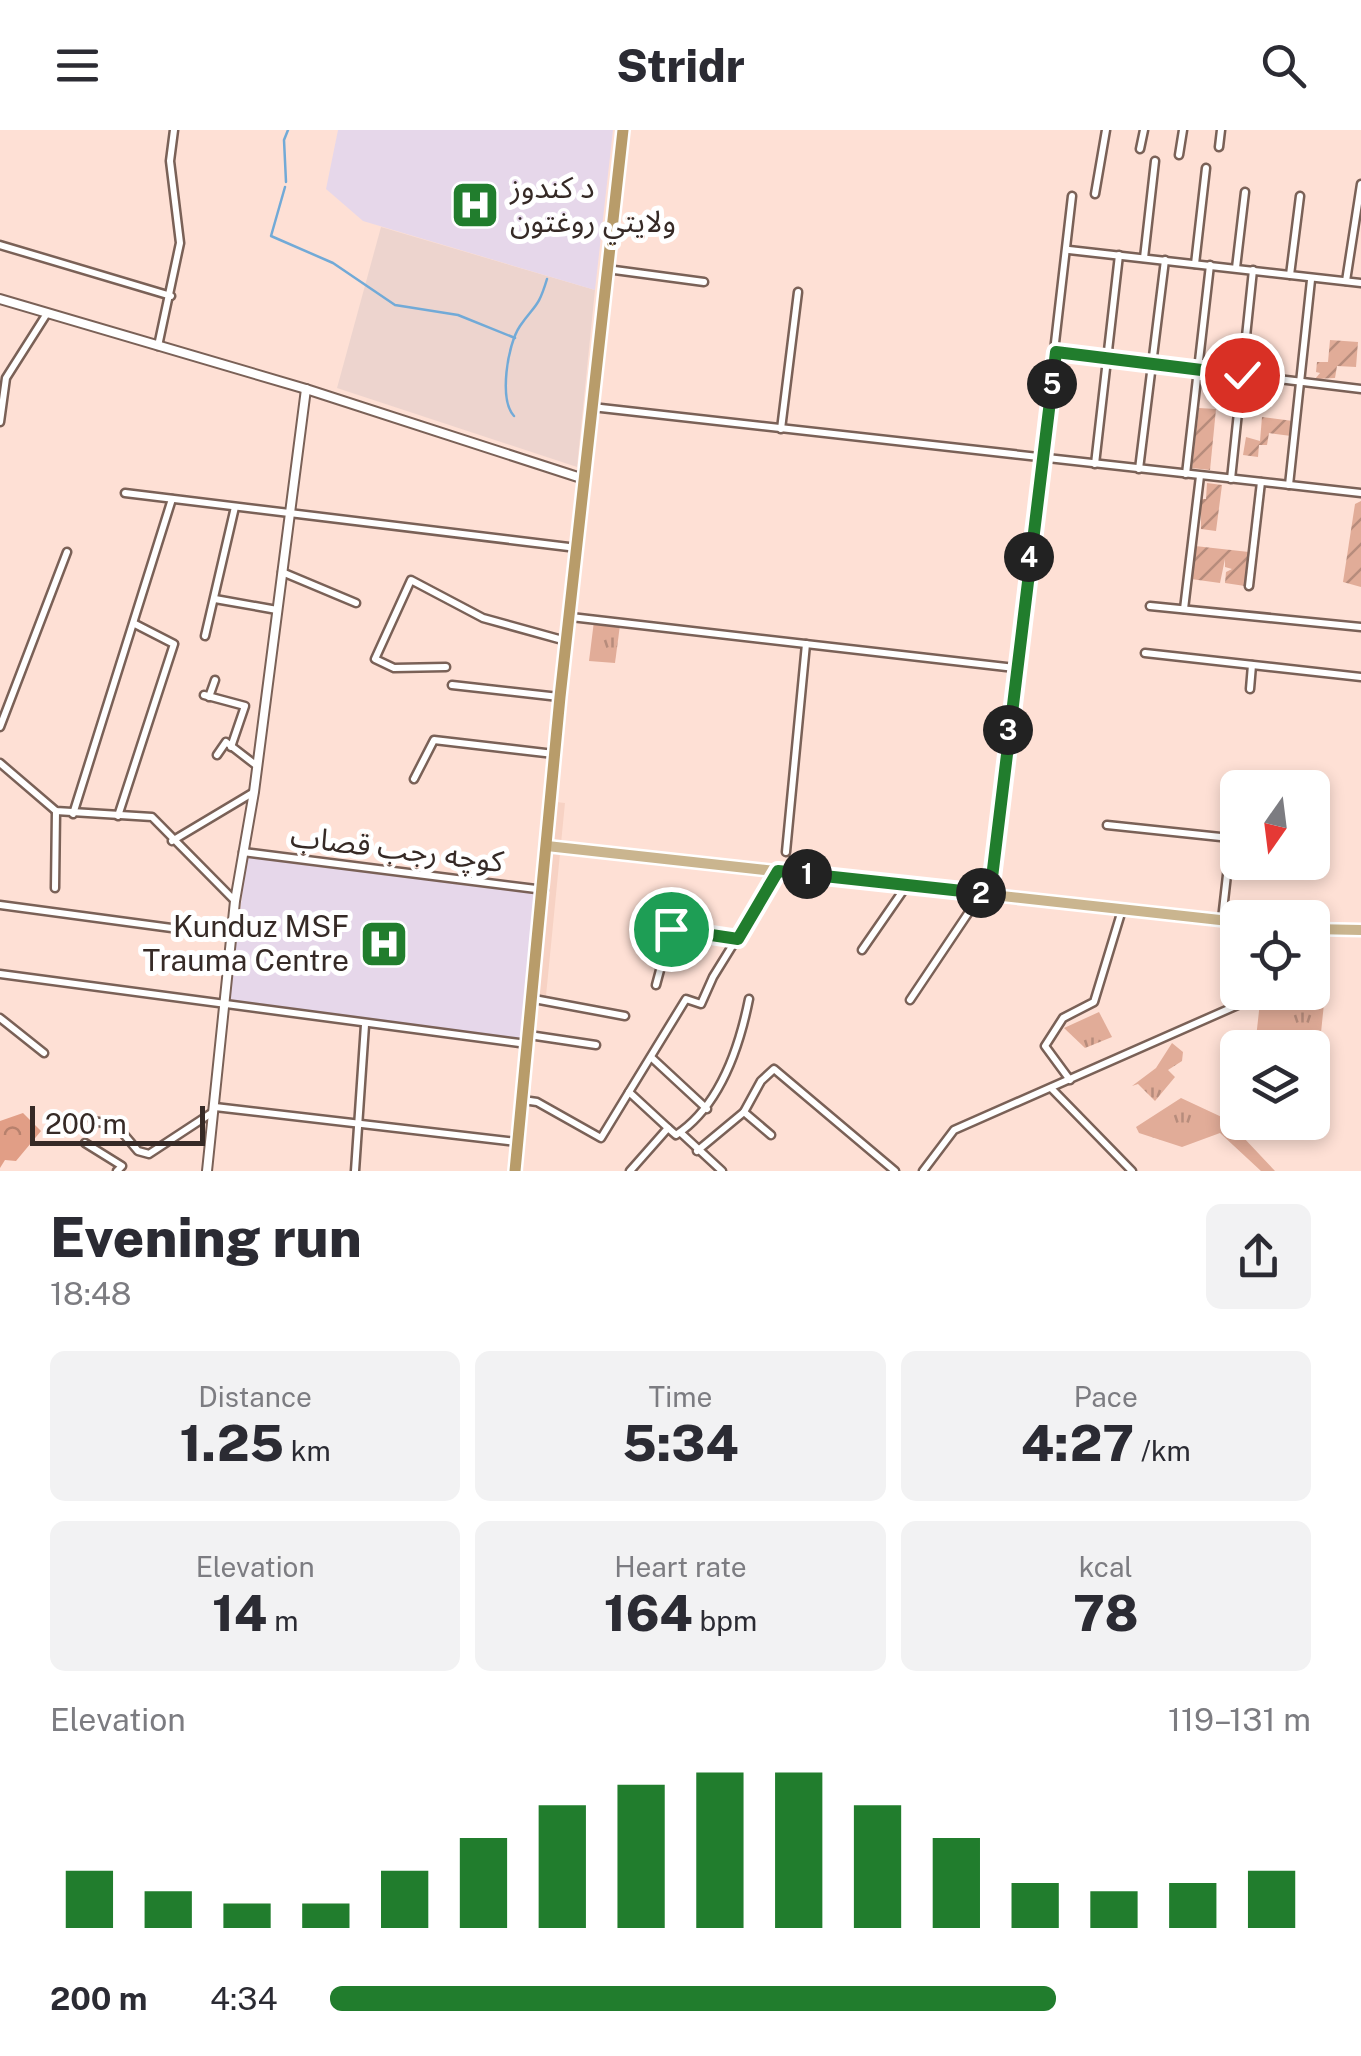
<!DOCTYPE html>
<meta charset="utf-8">
<style>
:root{--surface:#fff;--page:#f2f2f3;--text:#2b2b33;--muted:#7c7c81;--accent:#217d2d}
body{margin:0;font-family:"Public Sans","Noto Sans Arabic",sans-serif;background:var(--page);color:var(--text);height:100vh;display:flex;flex-direction:column;font-size:38px;white-space:nowrap}
*{box-sizing:border-box;margin:0}
p{font-size:32px;color:var(--muted)}
.icon{flex:none;width:55px;height:55px;fill:none;stroke:currentColor;stroke-width:2;stroke-linecap:round;stroke-linejoin:round}
.map{position:relative;height:1041px;overflow:hidden}
.panel{display:flex;flex-direction:column;background:var(--surface);flex:1}
.panel>*{flex:none}
.needle{width:65px;rotate:194deg}
.tools{position:absolute;left:1220px;top:640px;display:grid;gap:20px}
.tools a{display:grid;place-items:center;width:110px;height:110px;border-radius:15px;background:var(--surface);box-shadow:0 5px 15px #0003;font-size:50px}
.scale{position:absolute;left:30px;bottom:25px;width:175px;box-sizing:border-box;padding-left:10px;border:5px solid #362a26;border-top:0;font-size:28px;line-height:35px;white-space:nowrap;color:#362a26;-webkit-text-stroke:8px #fff;paint-order:stroke}
.pin{position:absolute;display:grid;place-items:center;width:85px;height:85px;color:#fff;margin:-42px;border:5px solid #fff;border-radius:50%;box-shadow:0 2px 10px #0007}
.km{position:absolute;width:50px;height:50px;margin:-25px;border-radius:50%;background:#222;color:#fff;font-size:28px;line-height:50px;text-align:center}
.round{display:grid;place-items:center;flex:none;width:105px;height:105px;border-radius:15px;background:var(--page)}
.head{display:flex;align-items:center;justify-content:space-between;height:170px;padding:0 50px}
h1{font-size:55px;font-weight:800;line-height:75px}
.stats{display:grid;grid-template-columns:repeat(3,1fr);gap:15px;height:170px;padding:10px 50px}
.stats div{display:grid;align-content:center;border-radius:15px;background:var(--page);text-align:center}
.stats b{font-size:50px;font-weight:800}
.stats small{font-size:28px;font-weight:400}
.stats p{font-size:28px}
.chart{height:280px;padding:20px 50px}
.chart p{display:flex;justify-content:space-between}
.chart svg{width:100%;height:180px;margin-top:10px;stroke:var(--accent);stroke-width:6}
ul{padding:0 50px;list-style:none;font-size:32px}
li{display:grid;grid-template-columns:160px 120px 1fr;align-items:center;height:75px}
li i{height:25px;border-radius:12px;background:var(--accent)}
header{display:flex;justify-content:space-between;align-items:center;height:130px;padding:0 50px;background:var(--surface);font-size:45px;font-weight:800}
.map>svg:first-child{display:block}
.built{fill:#f7d2c4}
.education{fill:#edd4ce}
.medical{fill:#e6d7ea}
.grass{fill:url(#grass-tufts)}
.forest{fill:url(#forest-crowns)}
.garden{fill:url(#garden-furrows)}
.lines{fill:none;stroke-linecap:round;stroke-linejoin:round}
.stream{stroke:#72aad7;stroke-width:2.5}
.minor-casing{stroke:#7a6157;stroke-width:11}
.tertiary-casing{stroke:#7a6157;stroke-width:12}
.primary-casing{stroke:#fff;stroke-width:15}
.trunk-casing{stroke:#fff;stroke-width:16}
.minor{stroke:#fff;stroke-width:6}
.tertiary{stroke:#fff;stroke-width:8}
.primary{stroke:#cab58f;stroke-width:10}
.trunk{stroke:#b89c6a;stroke-width:11}
.route-casing{stroke:#fff;stroke-width:20}
.route{stroke:#217d2d;stroke-width:12}
.labels{text-anchor:middle;stroke-width:10;stroke-linejoin:round;paint-order:stroke}
.poi-label{font-size:30px;fill:#362a26;stroke:#fff;text-anchor:start}
.street-label{font-size:30px;fill:#362a26;stroke:#fff}
</style>
<header><svg class="icon" aria-label="menu" viewBox="0 0 24 24"><path d="M4 6h16M4 12h16M4 18h16"/></svg>Stridr<svg class="icon" aria-label="search" viewBox="0 0 24 24"><circle cx="10" cy="10" r="6"/><path d="M15 15l6 6"/></svg></header>
<div class="map">
<svg width="1361" height="1041" viewBox="0 0 1361 1041">
<defs>
<pattern id="grass-tufts" width="24" height="20" patternUnits="userSpaceOnUse" patternTransform="scale(2.5)"><rect width="24" height="20" fill="#e1ac98"/><path d="M3 7l-1-3M5 7V3M7 7l1-3M15 17l-1-3M17 17v-4M19 17l1-3" fill="none" stroke="#b78c7c"/></pattern>
<pattern id="forest-crowns" width="20" height="18" patternUnits="userSpaceOnUse" patternTransform="scale(2.5)"><rect width="20" height="18" fill="#e19e86"/><path d="M2 6a3 3 0 1 1 6 0M12 15a3 3 0 1 1 6 0" fill="none" stroke="#b7816d"/></pattern>
<pattern id="garden-furrows" width="10" height="10" patternUnits="userSpaceOnUse" patternTransform="scale(2.5)"><rect width="10" height="10" fill="#e1ac98"/><path d="M-1 1l2-2M0 10L10 0M9 11l2-2" fill="none" stroke="#b78c7c"/></pattern>
</defs>
<rect width="100%" height="100%" fill="#fee0d5"/>
<polygon class="built" points="547,671 565,673 546,866 528,864"/>
<polygon class="education" points="381,97 595,160 577,337 337,258"/>
<g class="medical">
<polygon points="338,0 613,0 595,160 363,91 326,59"/>
<polygon points="247,727 537,764 523,909 228,874"/>
</g>
<g class="grass">
<polygon points="594,491 620,495 615,533 589,531"/>
<polygon points="1313,813 1330,815 1315,961 1312,918 1255,917 1261,863 1312,862"/>
<polygon points="1099,882 1112,907 1085,918 1064,898"/>
<polygon points="1172,913 1183,922 1182,931 1168,940 1175,947 1155,971 1138,954 1132,956 1156,938"/>
<polygon points="1181,968 1226,989 1275,1041 1261,1041 1220,1003 1182,1017 1139,1003 1136,997"/>
</g>
<polygon class="forest" points="23,983 41,1001 16,1031 5,1030 0,1038 0,991"/>
<g class="garden">
<polygon points="1330,210 1358,212 1356,237 1337,236 1335,248 1315,249 1320,243 1316,242 1317,232 1328,232"/>
<polygon points="1199,278 1216,279 1210,340 1192,338"/>
<polygon points="1262,287 1293,291 1291,306 1269,303 1267,315 1259,315 1258,327 1243,325 1246,307 1260,311"/>
<polygon points="1207,353 1222,355 1216,401 1201,399 1201,369 1206,369"/>
<polygon points="1361,371 1361,457 1343,452 1355,374"/>
<polygon points="1195,416 1249,422 1245,456 1225,453 1226,442 1232,439 1225,437 1225,429 1220,453 1191,449"/>
</g>
<g class="lines">
<g class="stream">
<polyline points="286,52 284,10 288,0"/>
<polyline points="285,57 271,106 333,133 395,175 458,185 515,208"/>
<path d="M514,286C499,270 507,215 520,196C535,174 538,179 547,149"/>
</g>
<g class="minor-casing">
<g id="minor">
<polyline points="1219,17 1221,0"/>
<polyline points="1140,19 1144,0"/>
<polyline points="1179,25 1183,0"/>
<polyline points="1095,64 1106,0"/>
<polyline points="0,115 171,166"/>
<polyline points="1069,120 1361,153"/>
<polyline points="1144,128 1155,31"/>
<polyline points="1195,134 1206,38"/>
<polyline points="1236,138 1245,62"/>
<polyline points="607,139 704,152"/>
<polyline points="1290,145 1300,66"/>
<polyline points="1346,151 1361,54"/>
<polyline points="158,216 180,113 170,31 174,0"/>
<polyline points="1056,222 1361,259"/>
<polyline points="592,277 1361,363"/>
<polyline points="0,292 6,248 46,185"/>
<polyline points="781,299 798,162"/>
<polyline points="1095,334 1119,125"/>
<polyline points="1139,339 1165,130"/>
<polyline points="1186,344 1210,135"/>
<polyline points="1231,349 1253,140"/>
<polyline points="1289,355 1311,150"/>
<polyline points="125,363 577,418"/>
<polyline points="282,442 356,473"/>
<polyline points="1249,456 1261,352"/>
<polyline points="215,469 277,480"/>
<polyline points="1150,476 1361,497"/>
<polyline points="1184,479 1200,346"/>
<polyline points="571,487 1015,538"/>
<polyline points="205,506 235,377"/>
<polyline points="1145,523 1361,547"/>
<polyline points="446,537 394,538 375,529 411,450 483,488 566,511"/>
<polyline points="452,555 559,567"/>
<polyline points="1250,559 1252,535"/>
<polyline points="204,565 245,576 231,617"/>
<polyline points="209,567 215,550"/>
<polyline points="0,597 67,422"/>
<polyline points="217,625 226,612 257,636"/>
<polyline points="0,633 56,681 152,687 235,771"/>
<polyline points="414,649 434,610 554,624"/>
<polyline points="73,684 172,369"/>
<polyline points="118,686 174,514 135,494"/>
<polyline points="1107,695 1230,708"/>
<polyline points="172,711 254,662"/>
<polyline points="243,722 544,760"/>
<polyline points="786,722 806,514"/>
<polyline points="55,758 56,681"/>
<polyline points="991,765 1072,66"/>
<polyline points="0,775 231,806"/>
<polyline points="1222,789 1238,648"/>
<polyline points="862,820 907,755"/>
<polyline points="0,844 527,914"/>
<polyline points="656,855 671,799 738,809"/>
<polyline points="534,869 625,886"/>
<polyline points="910,870 981,764"/>
<polyline points="0,888 44,923"/>
<polyline points="529,905 596,915"/>
<polyline points="652,928 707,979"/>
<polyline points="1070,950 1045,916 1063,888 1094,872 1122,780"/>
<polyline points="1051,958 1132,1041"/>
<polyline points="629,962 686,869 701,874 713,847 778,742"/>
<polyline points="523,970 537,972 601,1008 629,962 668,998"/>
<polyline points="215,977 517,1012"/>
<polyline points="744,982 771,1005"/>
<polyline points="93,991 116,995 138,1021 149,1024 213,982"/>
<polyline points="681,1003 722,1041"/>
<polyline points="85,1013 122,1036 117,1041"/>
<polyline points="697,1021 744,982 761,951 774,939 895,1041"/>
<polyline points="355,1041 365,895"/>
<path d="M630,1041L668,998L676,1005C720,976 739,919 749,869"/>
<polyline points="923,1041 954,1000 1256,867 1257,862"/>
</g>
</g>
<g class="tertiary-casing">
<g id="tertiary">
<polyline points="0,169 306,259 584,349"/>
<polyline points="207,1041 235,771 254,662 306,259"/>
</g>
</g>
<g class="primary-casing">
<g id="primary">
<polyline points="547,716 1238,792"/>
<polyline points="1312,799 1361,800"/>
</g>
</g>
<g class="trunk-casing">
<polyline id="trunk" points="515,1041 560,567 623,0"/>
</g>
<use href="#minor" class="minor"/>
<use href="#tertiary" class="tertiary"/>
<use href="#primary" class="primary"/>
<use href="#trunk" class="trunk"/>
</g>
<g class="lines">
<g class="route-casing">
<polyline id="route" points="671,799 738,809 778,741 990,764 1056,222 1242,245"/>
</g>
<use href="#route" class="route"/>
</g>
<defs>
<g id="hospital-square" transform="scale(2.5)"><rect x="-9" y="-9" width="18" height="18" rx="4" fill="#217d2d" stroke="#fff"/><path d="M-5-5h3v3.5h4V-5h3V5h-3V1.5h-4V5h-3Z" fill="#fff"/></g>
</defs>
<g fill-rule="evenodd">
<use href="#hospital-square" x="475" y="75"/>
<use href="#hospital-square" x="384" y="814"/>
</g>
<g class="labels">
<g class="poi-label">
<text x="510" y="68">د کندوز<tspan x="510" dy="34">ولایتي روغتون</tspan></text>
<text x="349" y="807" text-anchor="end">Kunduz MSF<tspan x="349" dy="34">Trauma Centre</tspan></text>
</g>
<g class="street-label">
<text transform="translate(397 719) rotate(7)" y="10">کوچه رجب قصاب</text>
</g>
</g>
</svg>
<div class="tools">
<a><svg class="needle" viewBox="-14 -14 28 28"><path d="M0-13l5 13h-10z" fill="#e53935"/><path d="M0 13l5-13h-10z" fill="#7c7c81"/></svg></a>
<a><svg class="icon" aria-label="locate" viewBox="0 0 24 24"><circle cx="12" cy="12" r="6"/><path d="M12 2v4M12 18v4M2 12h4M18 12h4"/></svg></a>
<a><svg class="icon" aria-label="layers" viewBox="0 0 24 24"><path d="M12 4l9 5-9 5-9-5zM3 14l9 5 9-5"/></svg></a>
</div>
<div class="scale">200 m</div>
<div class="pin" style="left:671px;top:799px;background:#1e9e55"><svg class="icon" aria-label="arrive" viewBox="0 0 24 24"><path d="M6 21V4h12l-3 4 3 4H6"/></svg></div>
<div class="pin" style="left:1242px;top:245px;background:#d93025"><svg class="icon" aria-label="check" viewBox="0 0 24 24"><path d="M5 12l5 5 9-10"/></svg></div>
<b class="km" style="left:807px;top:744px">1</b>
<b class="km" style="left:981px;top:763px">2</b>
<b class="km" style="left:1008px;top:600px">3</b>
<b class="km" style="left:1029px;top:427px">4</b>
<b class="km" style="left:1052px;top:254px">5</b>
</div>
<section class="panel">
<div class="head"><div><h1>Evening run</h1><p>18:48</p></div><a class="round"><svg class="icon" aria-label="share" viewBox="0 0 24 24"><path d="M12 15V3M7 8l5-5 5 5M5 13v7h14v-7"/></svg></a></div>
<div class="stats">
<div><p>Distance</p><b>1.25<small> km</small></b></div>
<div><p>Time</p><b>5:34</b></div>
<div><p>Pace</p><b>4:27<small> /km</small></b></div>
</div>
<div class="stats">
<div><p>Elevation</p><b>14<small> m</small></b></div>
<div><p>Heart rate</p><b>164<small> bpm</small></b></div>
<div><p>kcal</p><b>78</b></div>
</div>
<div class="chart"><p><span>Elevation</span>119–131 m</p>
<svg viewBox="0 0 160 44" preserveAspectRatio="none"><path d="M5 44V30M15 44V35M25 44V38M35 44V38M45 44V30M55 44V22M65 44V14M75 44V9M85 44V6M95 44V6M105 44V14M115 44V22M125 44V33M135 44V35M145 44V33M155 44V30"/></svg>
</div>
<ul>
<li><b>200 m</b>4:34<i style="width:74%"></i></li>
</ul>
</section>
